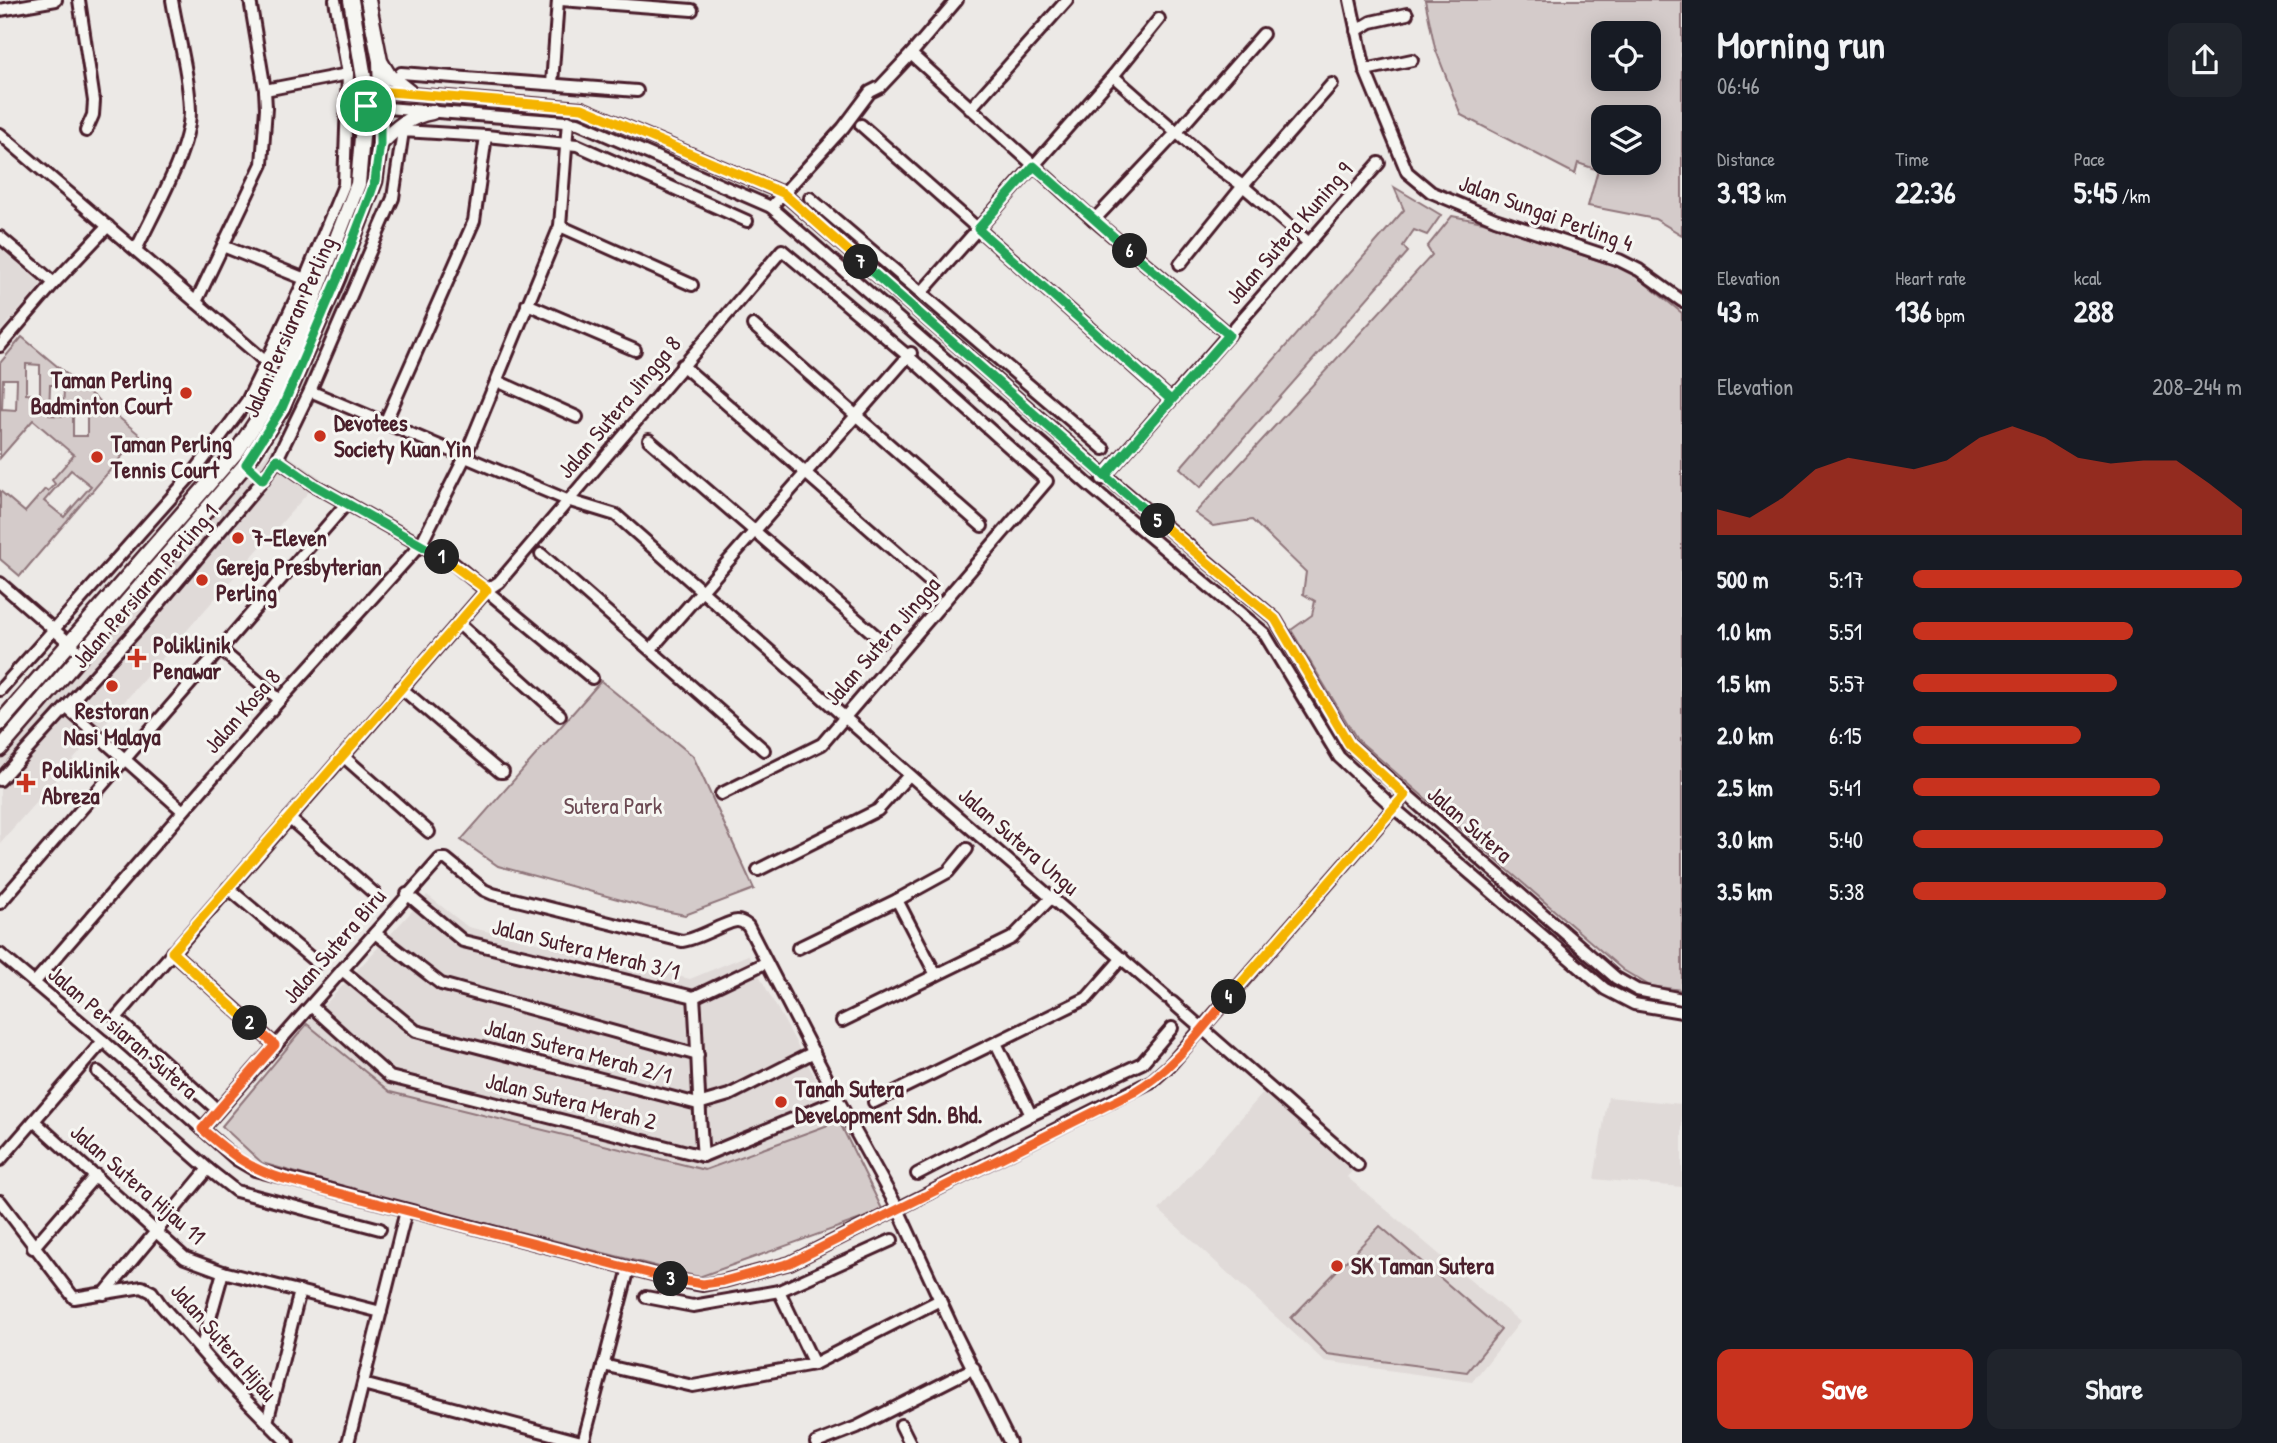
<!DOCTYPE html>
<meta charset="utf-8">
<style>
:root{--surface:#171b24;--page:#20242c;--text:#f1f3f6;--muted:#9ea1a6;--accent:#c8321e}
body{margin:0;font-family:"Patrick Hand",sans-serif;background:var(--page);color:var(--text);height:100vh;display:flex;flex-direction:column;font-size:26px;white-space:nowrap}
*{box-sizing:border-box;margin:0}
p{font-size:23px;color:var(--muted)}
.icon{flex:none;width:38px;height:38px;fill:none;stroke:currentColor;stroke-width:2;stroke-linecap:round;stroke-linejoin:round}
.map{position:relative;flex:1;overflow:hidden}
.panel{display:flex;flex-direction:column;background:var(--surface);width:595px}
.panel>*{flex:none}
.tools{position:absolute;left:1591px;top:21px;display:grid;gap:14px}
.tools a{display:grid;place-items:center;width:70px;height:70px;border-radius:14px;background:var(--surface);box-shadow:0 4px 18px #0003;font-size:35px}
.pin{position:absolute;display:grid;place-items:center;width:60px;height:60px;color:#fff;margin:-30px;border:4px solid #fff;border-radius:50%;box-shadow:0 2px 7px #0007}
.km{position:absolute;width:35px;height:35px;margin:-18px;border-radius:50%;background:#222;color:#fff;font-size:19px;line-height:35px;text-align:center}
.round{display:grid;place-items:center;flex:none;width:74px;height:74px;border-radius:14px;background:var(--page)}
.head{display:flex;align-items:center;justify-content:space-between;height:119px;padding:0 35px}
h1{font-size:38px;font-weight:800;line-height:52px}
.stats{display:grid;grid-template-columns:repeat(3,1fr);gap:10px;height:119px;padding:7px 35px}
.stats div{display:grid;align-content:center}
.stats b{font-size:30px;font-weight:800}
.stats small{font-size:19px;font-weight:400}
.stats p{font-size:19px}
.chart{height:196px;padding:14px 35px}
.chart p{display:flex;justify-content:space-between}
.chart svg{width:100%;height:126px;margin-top:7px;fill:var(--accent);opacity:.7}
.action{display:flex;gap:14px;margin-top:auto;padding:14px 35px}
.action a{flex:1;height:80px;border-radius:14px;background:var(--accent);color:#fff;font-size:28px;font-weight:800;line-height:80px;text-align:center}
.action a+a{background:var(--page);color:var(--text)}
ul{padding:0 35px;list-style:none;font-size:23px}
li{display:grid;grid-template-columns:112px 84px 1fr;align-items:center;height:52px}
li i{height:18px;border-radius:9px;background:var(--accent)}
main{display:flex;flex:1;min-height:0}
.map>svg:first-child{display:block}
.built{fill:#e0dad8}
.green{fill:#d4cbca;stroke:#8f757a;stroke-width:2;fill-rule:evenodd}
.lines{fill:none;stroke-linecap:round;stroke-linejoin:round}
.minor-casing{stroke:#4a1f2b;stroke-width:16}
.major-casing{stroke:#4a1f2b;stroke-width:19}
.minor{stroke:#f6f6f2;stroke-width:10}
.major{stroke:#f6f6f2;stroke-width:14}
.split-1-casing{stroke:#fff;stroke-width:14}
.split-2-casing{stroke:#fff;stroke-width:14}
.split-3-casing{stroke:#fff;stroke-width:14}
.split-4-casing{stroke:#fff;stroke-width:14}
.split-5-casing{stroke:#fff;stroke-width:14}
.split-6-casing{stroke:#fff;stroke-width:14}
.split-7-casing{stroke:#fff;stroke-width:14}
.split-8-casing{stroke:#fff;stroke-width:14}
.split-1{stroke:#22a559;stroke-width:9}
.split-2{stroke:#f5b400;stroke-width:9}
.split-3{stroke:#f0652b;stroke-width:9}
.split-4{stroke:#f0652b;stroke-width:9}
.split-5{stroke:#f5b400;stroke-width:9}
.split-6{stroke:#22a559;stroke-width:9}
.split-7{stroke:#22a559;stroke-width:9}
.split-8{stroke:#f5b400;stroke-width:9}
.poi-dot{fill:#c8321e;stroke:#f6f6f2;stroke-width:2.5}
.labels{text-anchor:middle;stroke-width:6;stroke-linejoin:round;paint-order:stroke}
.street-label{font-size:23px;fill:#4a1f2b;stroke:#f6f6f2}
.poi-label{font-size:23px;font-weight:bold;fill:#4a1f2b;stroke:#f6f6f2;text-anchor:start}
.park-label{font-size:23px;fill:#6c4a53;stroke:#f6f6f2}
</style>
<main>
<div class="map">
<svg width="1682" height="1443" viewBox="0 0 1682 1443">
<rect width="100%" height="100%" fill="#ece9e6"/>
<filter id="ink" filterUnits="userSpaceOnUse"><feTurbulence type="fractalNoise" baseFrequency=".0143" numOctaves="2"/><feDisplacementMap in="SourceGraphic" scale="14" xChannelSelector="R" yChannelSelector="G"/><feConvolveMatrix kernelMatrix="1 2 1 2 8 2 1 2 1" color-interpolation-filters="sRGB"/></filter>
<g filter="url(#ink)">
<g class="built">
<polygon points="0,248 42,284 0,332"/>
<polygon points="274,446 321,478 0,843 0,760"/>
<polygon points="427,895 468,927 690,979 748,955 839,1121 705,1170 390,1092 307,1024"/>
<polygon points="1265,1091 1354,1169 1347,1177 1520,1322 1472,1382 1324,1361 1159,1210"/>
<polygon points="1608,1097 1682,1104 1682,1187 1594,1179"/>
</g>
<g class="green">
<path d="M1425,0H1682V235L1655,219L1588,206L1598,170L1578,163L1575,174L1461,115L1435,48ZM1603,33H1648V79H1603ZM1603,117H1648V163H1603Z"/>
<polygon points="1394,187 1441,215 1427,235 1414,230 1403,246 1408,252 1201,487 1180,468 1404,210"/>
<polygon points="1452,216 1483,222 1630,271 1682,313 1682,990 1650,986 1623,970 1357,739 1291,630 1312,615 1315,601 1303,594 1306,572 1252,520 1213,526 1195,513 1432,255 1427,247"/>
<path d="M22,337L140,435L20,576L0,559V491L25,512L45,489L48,491L55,484L52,480L74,455L33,420L0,458V363ZM26,364L40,365V395L26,394ZM3,379H17L16,410L2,409ZM50,385H64L63,416L49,415ZM73,406H87V436H73ZM71,470L91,486L64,517L44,501Z"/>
<polygon points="601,681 693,756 754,889 685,915 650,908 498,866 461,840"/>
<polygon points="307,1024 390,1092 705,1170 839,1121 883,1211 699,1277 363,1192 262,1163 222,1126"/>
<polygon points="1380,1226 1501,1330 1467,1372 1327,1354 1291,1318"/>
</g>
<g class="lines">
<g class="minor-casing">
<g id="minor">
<polyline points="79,0 94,101 93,115 86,131"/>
<polyline points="561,0 692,10"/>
<polyline points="1350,0 1365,70 1407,172 1431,192 1495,219 1619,260 1639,270 1682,301"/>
<polyline points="0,10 56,0"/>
<polyline points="1356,31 1371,22 1407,14"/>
<polyline points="911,54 1094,220 1229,335"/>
<polyline points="1365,70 1412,60"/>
<polyline points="401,73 637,91"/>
<polyline points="1113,76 1210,162 1243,186 1309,243"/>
<polyline points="552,84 558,0"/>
<polyline points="265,90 348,74"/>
<polyline points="376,91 582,108 783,193 1106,476 1275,619 1349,744 1616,978 1637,990 1682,999"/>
<polyline points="374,107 578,123 771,207 1090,486 1264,633 1339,757 1394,808 1605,989 1634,1004 1682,1012"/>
<polyline points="970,109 1067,0"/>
<polyline points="861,125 1171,400"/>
<polyline points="0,134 266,362"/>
<polyline points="810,198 1104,449"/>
<polyline points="771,207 843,128 870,92 880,87 911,54 957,0"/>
<polyline points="1094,220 1177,132 1263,34"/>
<polyline points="560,226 692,285"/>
<polyline points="0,237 54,283"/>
<polyline points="223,246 305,279"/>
<path d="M136,250C153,213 190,151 190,111C189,74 178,36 172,0"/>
<polyline points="1180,264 1243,186 1332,84"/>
<polyline points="922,292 1113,76 1159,19"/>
<polyline points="196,302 262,164 266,108 265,90 250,0"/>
<polyline points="527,304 635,350"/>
<polyline points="753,325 982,526"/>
<polyline points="0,346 54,283 108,226"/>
<polyline points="682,365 928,580"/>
<polyline points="497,381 577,417"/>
<polyline points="310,391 567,500 616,515 945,806 1166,997"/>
<polyline points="385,423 474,221 486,136"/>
<polyline points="649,440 882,641"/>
<polyline points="277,459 314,485 453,563 592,678"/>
<polyline points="1102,479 1379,163"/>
<polyline points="541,554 764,750"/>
<polyline points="0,583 75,648"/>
<polyline points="458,623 560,715"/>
<polyline points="651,649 911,353"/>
<polyline points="221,650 280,700"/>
<polyline points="401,688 500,772 503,772"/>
<polyline points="0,690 195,471 247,401 266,362 305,279 344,185 348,74 335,0"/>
<polyline points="67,708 183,811"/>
<polyline points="343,756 429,832"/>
<polyline points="0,780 140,626 263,480 277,459 310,391 393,198 403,131 486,136 577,145 747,221"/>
<polyline points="289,818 375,894"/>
<polyline points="758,870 878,810 909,775"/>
<polyline points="228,888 317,963"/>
<polyline points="407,894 463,941 694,997 765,963"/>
<polyline points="897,900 936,975"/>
<polyline points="0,903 347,503"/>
<polyline points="375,933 441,984 698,1055"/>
<polyline points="798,948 897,900 948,872 967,849"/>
<polyline points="172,952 275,1045"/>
<polyline points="0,954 103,1041 236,1159 255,1170 675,1280 703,1285 724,1281 790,1263 1152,1081 1170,1065 1405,795"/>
<polyline points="342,970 416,1031 698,1104 729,1095 814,1052"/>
<polyline points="34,983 280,700 421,544 465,457 560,226 568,121"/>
<path d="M694,997C698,1050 698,1103 703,1156"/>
<polyline points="1172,1002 1358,1165"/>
<polyline points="311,1006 390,1077 703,1156 838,1100"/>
<polyline points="842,1021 1012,938 1052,897"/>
<polyline points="996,1043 1031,1115"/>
<polyline points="98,1072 208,1169 236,1191 380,1229"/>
<polyline points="874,1102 1087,998 1122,958"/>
<polyline points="212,1105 116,1018 487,590 499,582 782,250 908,356 1047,481 822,744 721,794"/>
<polyline points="34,1121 185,1258 223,1272 381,1312"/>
<path d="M202,1129L440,859H446L484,890L493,894L682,941C699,939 727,921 737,921C742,921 744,923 748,926L838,1100L898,1209L956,1335L1010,1443"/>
<polyline points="0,1160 103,1041"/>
<polyline points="917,1174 1031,1115 1142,1063 1172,1028"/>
<polyline points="0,1201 74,1298 142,1287 152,1292 161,1305 232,1386 288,1443"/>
<polyline points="33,1248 96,1175"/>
<polyline points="779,1291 892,1240"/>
<polyline points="104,1294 208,1169"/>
<polyline points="646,1297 693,1306 779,1291 814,1364"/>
<polyline points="201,1350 223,1272"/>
<polyline points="603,1365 693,1386 814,1364 940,1300"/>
<polyline points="363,1384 585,1443"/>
<polyline points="267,1422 300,1291"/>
<polyline points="901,1425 910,1443"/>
<polyline points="348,1443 406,1211"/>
<polyline points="583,1443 629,1268"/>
<polyline points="816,1443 857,1427 974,1368"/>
</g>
</g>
<g class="major-casing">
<g id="major">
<polyline points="381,63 389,76 409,92"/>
<path d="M380,144C396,128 409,116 432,112"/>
<polyline points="0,723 237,451 269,403 285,372 358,184 366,90 351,0"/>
<polyline points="0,749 246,464 282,408 338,278 375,181 380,144 381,91 380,61 368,0"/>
</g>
</g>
<use href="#minor" class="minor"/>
<use href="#major" class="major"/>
</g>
</g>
<g class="lines" filter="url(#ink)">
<g class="split-1-casing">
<polyline id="split-1" points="366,106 380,107 380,144 375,181 368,201 338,278 282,408 246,464 263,480 277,459 314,485 442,557"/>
</g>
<g class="split-2-casing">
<polyline id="split-2" points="250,1023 172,952 487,590 442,557"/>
</g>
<g class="split-3-casing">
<path id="split-3" d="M250,1023L275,1045L202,1129C232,1155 246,1167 284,1179L671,1279"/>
</g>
<g class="split-4-casing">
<path id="split-4" d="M671,1279L703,1284L724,1281L790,1263L1134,1092C1173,1069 1200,1031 1229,997"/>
</g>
<g class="split-5-casing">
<polyline id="split-5" points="1158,521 1275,619 1349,744 1405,795 1229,997"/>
</g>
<g class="split-6-casing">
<polyline id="split-6" points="1130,251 1034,166 978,229 1171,400 1105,476 1158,521"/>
</g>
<g class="split-7-casing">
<polyline id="split-7" points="861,262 1105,476 1229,335 1130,251"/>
</g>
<g class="split-8-casing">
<polyline id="split-8" points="366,106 366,90 582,108 783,193 861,262"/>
</g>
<use href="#split-1" class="split-1"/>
<use href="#split-2" class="split-2"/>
<use href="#split-3" class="split-3"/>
<use href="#split-4" class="split-4"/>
<use href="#split-5" class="split-5"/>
<use href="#split-6" class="split-6"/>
<use href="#split-7" class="split-7"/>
<use href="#split-8" class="split-8"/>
</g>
<g class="poi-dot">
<circle cx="186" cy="393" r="7"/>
<circle cx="320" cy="436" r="7"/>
<circle cx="97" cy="457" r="7"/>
<circle cx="238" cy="538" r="7"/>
<circle cx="202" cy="580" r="7"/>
<path d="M133.5 647.5h7v7h7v7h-7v7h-7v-7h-7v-7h7z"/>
<circle cx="112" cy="686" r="7"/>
<path d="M22.5 772.5h7v7h7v7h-7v7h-7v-7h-7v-7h7z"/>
<circle cx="781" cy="1102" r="7"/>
<circle cx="1337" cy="1266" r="7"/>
</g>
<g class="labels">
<g class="street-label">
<text transform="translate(1546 213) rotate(20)" y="8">Jalan Sungai Perling 4</text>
<text transform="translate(1289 233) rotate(-49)" y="8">Jalan Sutera Kuning 9</text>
<text transform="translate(289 327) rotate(-66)" y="8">Jalan Persiaran Perling</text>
<text transform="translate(619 407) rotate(-50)" y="8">Jalan Sutera Jingga 8</text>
<text transform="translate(145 586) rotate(-49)" y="8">Jalan Persiaran Perling 1</text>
<text transform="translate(882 641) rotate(-49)" y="8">Jalan Sutera Jingga</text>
<text transform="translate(242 711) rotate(-49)" y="8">Jalan Kosa 8</text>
<text transform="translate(1470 824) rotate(41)" y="8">Jalan Sutera</text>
<text transform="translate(1019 841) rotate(41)" y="8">Jalan Sutera Ungu</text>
<text transform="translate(334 946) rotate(-49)" y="8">Jalan Sutera Biru</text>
<text transform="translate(586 949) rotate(14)" y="8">Jalan Sutera Merah 3/1</text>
<text transform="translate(123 1032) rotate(41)" y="8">Jalan Persiaran Sutera</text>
<text transform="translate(578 1051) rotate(15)" y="8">Jalan Sutera Merah 2/1</text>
<text transform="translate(571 1101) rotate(14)" y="8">Jalan Sutera Merah 2</text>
<text transform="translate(138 1184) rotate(41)" y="8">Jalan Sutera Hijau 11</text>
<text transform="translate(224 1342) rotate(49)" y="8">Jalan Sutera Hijau</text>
</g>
<g class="poi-label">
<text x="172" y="388" text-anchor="end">Taman Perling<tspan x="172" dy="26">Badminton Court</tspan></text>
<text x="334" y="431">Devotees<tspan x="334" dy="26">Society Kuan Yin</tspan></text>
<text x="111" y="452">Taman Perling<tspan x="111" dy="26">Tennis Court</tspan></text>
<text x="252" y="546">7-Eleven</text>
<text x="216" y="575">Gereja Presbyterian<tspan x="216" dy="26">Perling</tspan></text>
<text x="153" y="653">Poliklinik<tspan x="153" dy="26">Penawar</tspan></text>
<text x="112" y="719" text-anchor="middle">Restoran<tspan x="112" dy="26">Nasi Malaya</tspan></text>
<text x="42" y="778">Poliklinik<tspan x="42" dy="26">Abreza</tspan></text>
<text x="795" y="1097">Tanah Sutera<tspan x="795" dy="26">Development Sdn. Bhd.</tspan></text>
<text x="1351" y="1274">SK Taman Sutera</text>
</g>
<g class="park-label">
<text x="613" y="814">Sutera Park</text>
</g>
</g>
</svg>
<div class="tools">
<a><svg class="icon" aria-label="locate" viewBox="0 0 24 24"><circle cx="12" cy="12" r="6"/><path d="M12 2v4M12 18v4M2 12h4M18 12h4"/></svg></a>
<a><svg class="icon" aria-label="layers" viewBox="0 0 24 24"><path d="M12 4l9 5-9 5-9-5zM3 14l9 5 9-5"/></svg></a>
</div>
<div class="pin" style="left:366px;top:106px;background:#1e9e55"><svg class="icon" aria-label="arrive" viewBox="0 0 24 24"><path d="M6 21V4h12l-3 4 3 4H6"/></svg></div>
<b class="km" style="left:442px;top:557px">1</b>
<b class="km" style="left:250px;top:1023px">2</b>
<b class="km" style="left:671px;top:1279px">3</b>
<b class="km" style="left:1229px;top:997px">4</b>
<b class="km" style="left:1158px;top:521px">5</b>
<b class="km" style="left:1130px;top:251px">6</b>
<b class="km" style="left:861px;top:262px">7</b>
</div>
<section class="panel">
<div class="head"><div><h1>Morning run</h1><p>06:46</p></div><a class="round"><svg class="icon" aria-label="share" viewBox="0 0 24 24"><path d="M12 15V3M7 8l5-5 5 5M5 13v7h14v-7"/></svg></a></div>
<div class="stats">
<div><p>Distance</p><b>3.93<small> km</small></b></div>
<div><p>Time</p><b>22:36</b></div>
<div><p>Pace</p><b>5:45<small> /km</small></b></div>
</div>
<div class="stats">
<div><p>Elevation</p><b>43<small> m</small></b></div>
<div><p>Heart rate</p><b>136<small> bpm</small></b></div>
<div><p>kcal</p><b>288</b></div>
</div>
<div class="chart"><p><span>Elevation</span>208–244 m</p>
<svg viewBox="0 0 160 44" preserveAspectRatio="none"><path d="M0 44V35L10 38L20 31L30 21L40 17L50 19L60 21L70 18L80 10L90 6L100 10L110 17L120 19L130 18L140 18L150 26L160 35V44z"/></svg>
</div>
<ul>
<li><b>500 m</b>5:17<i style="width:100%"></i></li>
<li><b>1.0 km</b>5:51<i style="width:67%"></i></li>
<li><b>1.5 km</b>5:57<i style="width:62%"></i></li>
<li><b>2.0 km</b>6:15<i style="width:51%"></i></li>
<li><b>2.5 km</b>5:41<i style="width:75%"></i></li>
<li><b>3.0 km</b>5:40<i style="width:76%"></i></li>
<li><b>3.5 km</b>5:38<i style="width:77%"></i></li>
</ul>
<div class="action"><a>Save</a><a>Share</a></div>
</section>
</main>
